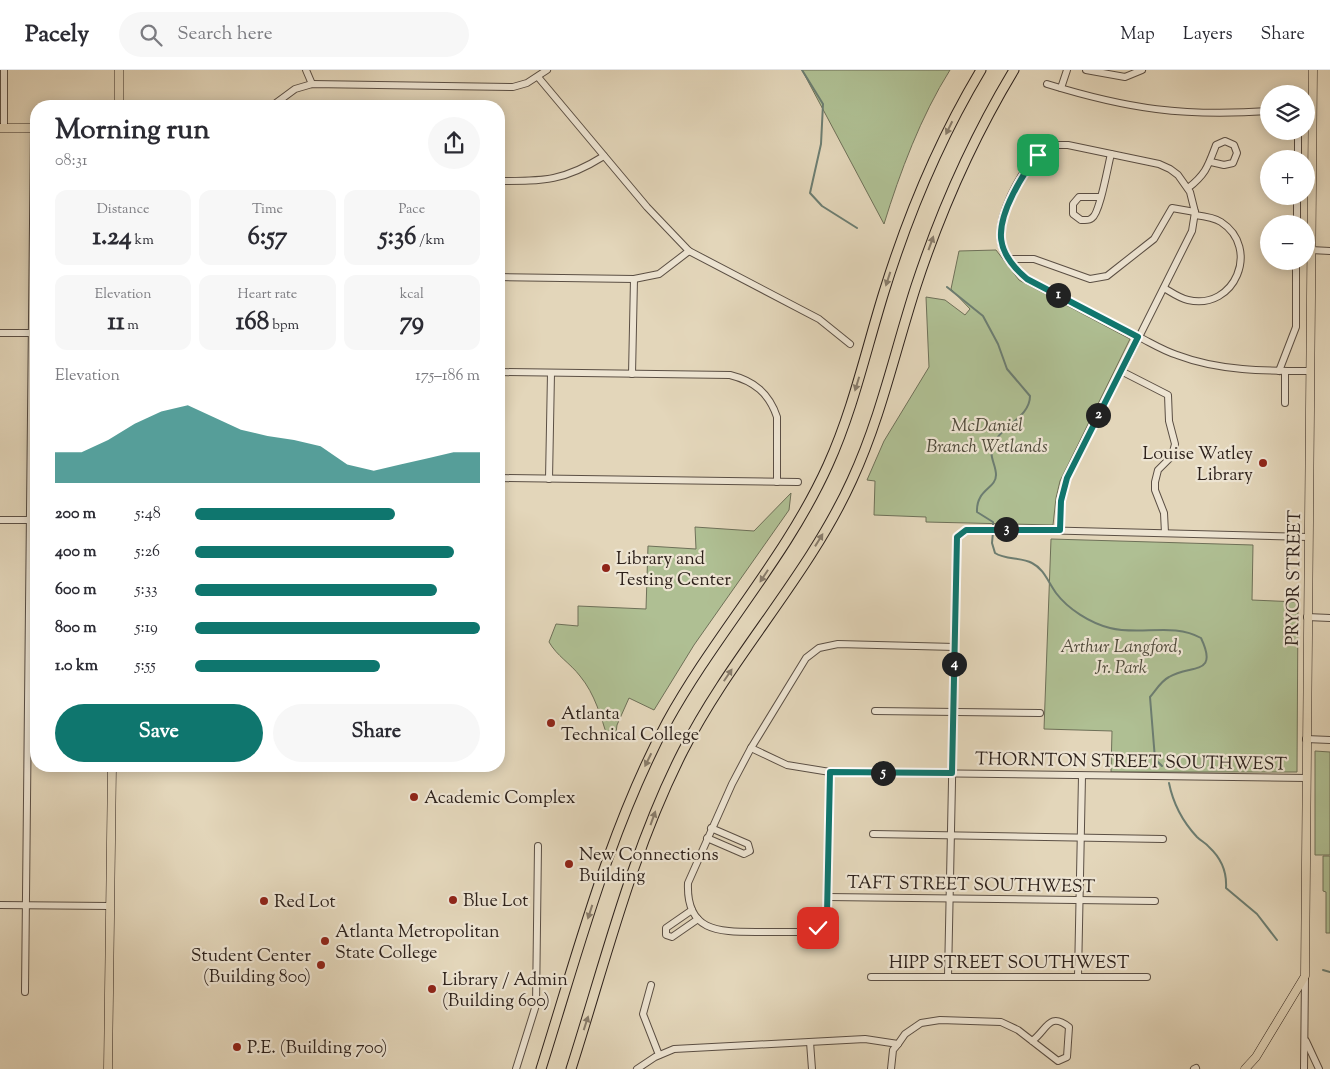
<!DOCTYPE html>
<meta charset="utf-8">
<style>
:root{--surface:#fff;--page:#f7f7f7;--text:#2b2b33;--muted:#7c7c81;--line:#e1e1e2;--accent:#0f766e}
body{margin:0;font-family:"Sorts Mill Goudy",serif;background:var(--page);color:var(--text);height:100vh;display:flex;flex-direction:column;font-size:19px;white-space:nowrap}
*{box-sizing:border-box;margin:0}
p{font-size:16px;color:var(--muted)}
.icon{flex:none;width:28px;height:28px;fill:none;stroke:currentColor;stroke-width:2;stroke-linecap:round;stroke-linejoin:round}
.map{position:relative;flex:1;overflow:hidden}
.panel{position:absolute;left:30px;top:30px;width:475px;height:672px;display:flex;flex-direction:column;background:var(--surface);border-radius:20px;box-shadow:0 2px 12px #0003}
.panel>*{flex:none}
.controls{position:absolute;left:1260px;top:15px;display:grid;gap:10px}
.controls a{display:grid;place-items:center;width:55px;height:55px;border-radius:50%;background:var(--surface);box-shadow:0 2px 12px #0003;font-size:25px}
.pin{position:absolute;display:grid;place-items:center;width:42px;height:42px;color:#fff;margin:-21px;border-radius:10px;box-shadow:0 2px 8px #0006}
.km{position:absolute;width:25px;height:25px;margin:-12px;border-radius:50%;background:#222;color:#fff;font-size:14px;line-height:25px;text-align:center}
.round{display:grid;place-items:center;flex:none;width:52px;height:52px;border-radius:26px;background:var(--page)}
.summary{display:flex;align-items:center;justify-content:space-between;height:85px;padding:0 25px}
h1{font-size:28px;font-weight:700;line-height:38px}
.stats{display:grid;grid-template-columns:repeat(3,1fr);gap:8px;height:85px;padding:5px 25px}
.stats div{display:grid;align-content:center;border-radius:12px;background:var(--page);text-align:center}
.stats b{font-size:25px;font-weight:700}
.stats small{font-size:14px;font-weight:400}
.stats p{font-size:14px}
.chart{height:140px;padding:10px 25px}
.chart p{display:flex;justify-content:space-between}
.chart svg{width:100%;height:90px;margin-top:5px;fill:var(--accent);opacity:.7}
.button{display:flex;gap:10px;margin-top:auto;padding:10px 25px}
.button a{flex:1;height:58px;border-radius:30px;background:var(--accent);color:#fff;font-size:20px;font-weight:700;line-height:58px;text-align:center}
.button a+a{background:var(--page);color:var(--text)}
ul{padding:0 25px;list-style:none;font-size:16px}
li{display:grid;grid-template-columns:80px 60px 1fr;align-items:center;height:38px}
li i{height:12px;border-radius:6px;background:var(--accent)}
header{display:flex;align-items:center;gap:30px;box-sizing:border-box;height:70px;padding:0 25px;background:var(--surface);border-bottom:1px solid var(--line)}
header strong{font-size:24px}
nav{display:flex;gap:28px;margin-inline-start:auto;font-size:18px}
.search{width:350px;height:45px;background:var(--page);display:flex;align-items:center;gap:12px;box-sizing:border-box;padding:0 18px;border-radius:28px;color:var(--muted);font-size:19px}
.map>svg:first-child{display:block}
.green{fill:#afbf93;stroke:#6e7058}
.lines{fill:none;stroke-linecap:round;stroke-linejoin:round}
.stream{stroke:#6c7d71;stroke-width:2}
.minor-casing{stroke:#5b4f44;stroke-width:8}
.major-casing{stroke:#2e221c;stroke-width:9}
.highway-casing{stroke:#2e221c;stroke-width:11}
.minor{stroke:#ede4d2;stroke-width:6}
.major{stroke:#e3d6ba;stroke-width:8}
.highway{stroke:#e3d6ba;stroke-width:9}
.oneway{fill:#887c6b}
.route-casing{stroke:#fff;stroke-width:10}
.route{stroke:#0f766e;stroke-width:6}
.poi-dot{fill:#8f2418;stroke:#ede4d2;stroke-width:2}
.labels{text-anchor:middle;stroke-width:4.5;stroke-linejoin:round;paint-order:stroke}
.park-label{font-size:18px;font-style:italic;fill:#4e493a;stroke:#ede4d2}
.poi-label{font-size:18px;fill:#2e221c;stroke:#ede4d2;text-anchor:start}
.street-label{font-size:18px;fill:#2e221c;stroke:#ede4d2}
</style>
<header>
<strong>Pacely</strong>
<div class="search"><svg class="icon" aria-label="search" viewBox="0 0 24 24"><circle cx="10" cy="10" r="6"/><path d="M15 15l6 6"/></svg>Search here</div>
<nav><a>Map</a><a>Layers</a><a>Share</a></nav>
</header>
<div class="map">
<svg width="1330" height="999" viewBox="0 0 1330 999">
<rect width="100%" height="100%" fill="#e3d6ba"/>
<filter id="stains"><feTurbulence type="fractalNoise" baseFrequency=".004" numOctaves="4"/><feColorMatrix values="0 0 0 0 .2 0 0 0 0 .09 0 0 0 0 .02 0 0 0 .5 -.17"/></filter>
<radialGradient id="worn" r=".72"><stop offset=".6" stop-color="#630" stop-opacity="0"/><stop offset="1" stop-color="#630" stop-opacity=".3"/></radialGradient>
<g class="green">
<path d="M802,0H950C921,46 900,102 884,154Z"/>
<polygon points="996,180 1019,210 1130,269 1060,411 1056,428 1053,455 926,452 926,447 874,445 875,411 867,410 884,371 929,297 926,227 945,230 965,245 970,239 951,219 959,181"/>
<path d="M791,423L789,440L694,575L654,640L629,628L617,655L615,670L608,669C601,647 595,624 580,606C570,593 557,586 549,572L556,554L578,556V536L646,539L648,476L696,479L695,457L754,461Z"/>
<polygon points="1051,469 1253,475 1252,530 1298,532 1297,702 1111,702 1112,661 1044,659"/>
<polygon points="1315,681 1330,682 1330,785 1315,785"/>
<polygon points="1323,786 1330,786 1330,863 1326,863 1326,822 1323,821"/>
</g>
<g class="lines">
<g class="stream">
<polyline points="802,0 823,34 821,74 810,123 822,136 857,158"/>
<path d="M947,217L983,246L998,274L1007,299L1030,326C1030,345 1007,354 997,368C985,384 996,392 996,405C996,419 976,419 977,442L993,452V457"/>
<path d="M993,462L992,473L995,483C1005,490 1021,487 1032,493C1044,499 1048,512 1056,523C1068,539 1090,553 1110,558C1140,566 1173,552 1201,568C1219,606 1191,594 1169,607C1161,611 1156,620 1150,627L1155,689L1162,696"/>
<path d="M1169,713C1173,733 1183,752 1197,767C1201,771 1206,773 1209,777C1221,788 1227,802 1226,818L1257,844L1277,870"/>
<polyline points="1323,900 1330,902"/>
</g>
<g class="minor-casing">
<g id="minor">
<polyline points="4,0 4,58"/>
<polyline points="306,0 312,14"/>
<polyline points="1086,0 1125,7 1142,0"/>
<polyline points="538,7 647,137 689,181 819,249 850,274"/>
<path d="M1047,14C1128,39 1184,47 1269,41"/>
<polyline points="1061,18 1067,0"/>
<polyline points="272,36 295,19 312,14 513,17 527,13 547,0"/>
<path d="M1058,75H1068L1159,94L1170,99L1178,105L1190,122L1195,142L1192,161L1139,267L1027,209C1015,199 1004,188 1001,172C996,147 1020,102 1038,85C1043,80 1050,77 1058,75Z"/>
<polyline points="1298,89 1298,61"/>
<path d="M499,111C545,111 564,111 604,86"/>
<path d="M1188,118C1206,104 1208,96 1216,75L1225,71L1234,75L1237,83L1233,93L1224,95L1211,92"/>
<path d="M1100,127H1079L1073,134V144L1081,150C1085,150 1089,151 1092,148C1100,143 1108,95 1111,84"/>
<polyline points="1297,154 1297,126"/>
<polyline points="1311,180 1330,181"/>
<polyline points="1008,189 1034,189 1090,209 1107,206 1154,169 1172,138 1195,142"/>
<polyline points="499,207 634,209 659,204 689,181"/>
<path d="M1164,218C1171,222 1179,228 1188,230C1235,241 1261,178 1221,152C1215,148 1203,146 1195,145"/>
<polyline points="0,263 36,263"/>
<polyline points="1121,301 1168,325 1169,351 1175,374 1172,386 1158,400 1155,412 1155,420 1164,443 1165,463"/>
<polyline points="1279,301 1296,257 1296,191"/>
<path d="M499,302L730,305C754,311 769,323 777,347V412"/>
<polyline points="632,304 634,209"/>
<polyline points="1285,333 1285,301"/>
<polyline points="499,408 798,412"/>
<polyline points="549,409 551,303"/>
<polyline points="0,450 36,450"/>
<path d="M1060,460L1061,431L1067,407L1139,267C1151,273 1164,281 1177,285C1219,301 1265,301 1310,301"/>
<polyline points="1307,547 1330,548"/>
<polyline points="875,641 1040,643"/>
<polyline points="1306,669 1330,670"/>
<polyline points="751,678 787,695 830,702 1306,708"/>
<path d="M830,702L827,844C824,854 819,858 809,862C791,862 773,862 756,862C717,862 686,861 688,813L732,714L751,678L806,588L819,578L838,574L955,577"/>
<polyline points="873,764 1163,769"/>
<polyline points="707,768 744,784 750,781 748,774 711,758"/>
<polyline points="827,827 1155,831"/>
<polyline points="0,835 109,836"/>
<polyline points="692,840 666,858 666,865 672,867 698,849"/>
<polyline points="1078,906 1082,706"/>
<polyline points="871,907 1147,907"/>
<polyline points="948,907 957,467 966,460 999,459 1308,467"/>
<polyline points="651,915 643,944 659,985"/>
<polyline points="25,922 34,58"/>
<polyline points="1306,971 1319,999"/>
<polyline points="810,972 812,999"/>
<polyline points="516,999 536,935 538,776"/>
<path d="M637,999L655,987L674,979L865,969L898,974L905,964L921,953L940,950L1001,952L1018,960L1058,991L1067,987L1069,957C1049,941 1047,960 1032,971"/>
<polyline points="891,999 893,980 898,974"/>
<polyline points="1194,999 1196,998"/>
<polyline points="1304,999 1305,907"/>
</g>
</g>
<g class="major-casing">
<g id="major">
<polyline points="119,0 119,36"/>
<polyline points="0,58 36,58"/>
<polyline points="108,999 112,696"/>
<polyline points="1245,999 1256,987 1305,906 1313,0"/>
</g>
</g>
<g class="highway-casing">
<g id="highway">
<path d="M541,999C578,882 609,761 667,652C716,563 786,488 828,395C853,340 866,280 884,222C908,145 939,70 981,0"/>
<path d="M571,999C605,893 632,781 683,681C731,586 808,507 852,410C881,347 895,281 916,216C941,140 973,68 1014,0"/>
</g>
</g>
<use href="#minor" class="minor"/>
<use href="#major" class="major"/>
<use href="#highway" class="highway"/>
</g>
<defs><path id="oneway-solid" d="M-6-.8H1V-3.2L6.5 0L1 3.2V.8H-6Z" transform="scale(1.25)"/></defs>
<g class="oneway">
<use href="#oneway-solid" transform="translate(949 58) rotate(116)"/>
<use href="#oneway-solid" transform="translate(931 173) rotate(-70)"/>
<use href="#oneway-solid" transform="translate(888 209) rotate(108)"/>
<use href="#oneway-solid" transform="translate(857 314) rotate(107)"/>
<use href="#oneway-solid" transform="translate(819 470) rotate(-58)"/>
<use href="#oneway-solid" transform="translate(764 506) rotate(123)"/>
<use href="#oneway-solid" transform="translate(728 605) rotate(-56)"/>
<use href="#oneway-solid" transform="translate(648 690) rotate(116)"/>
<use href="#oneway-solid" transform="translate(653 748) rotate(-70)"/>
<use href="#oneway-solid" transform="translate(590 842) rotate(108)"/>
<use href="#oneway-solid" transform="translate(586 953) rotate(-72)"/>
</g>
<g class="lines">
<g class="route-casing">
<path id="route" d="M818,858L825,851L827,844L830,702L952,703L957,467L966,460H1060L1061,431L1067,408L1138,267L1027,209C995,182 995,160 1013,124C1020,110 1028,97 1038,85"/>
</g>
<use href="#route" class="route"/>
</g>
<g class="poi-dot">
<circle cx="1263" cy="393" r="5"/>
<circle cx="606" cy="498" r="5"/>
<circle cx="551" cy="653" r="5"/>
<circle cx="414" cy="727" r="5"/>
<circle cx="569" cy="794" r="5"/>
<circle cx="453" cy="830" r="5"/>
<circle cx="264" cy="831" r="5"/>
<circle cx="325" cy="871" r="5"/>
<circle cx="321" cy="895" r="5"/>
<circle cx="432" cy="919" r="5"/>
<circle cx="237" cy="977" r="5"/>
</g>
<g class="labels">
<g class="park-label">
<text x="987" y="361">McDaniel<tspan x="987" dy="21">Branch Wetlands</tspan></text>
<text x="1121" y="582">Arthur Langford,<tspan x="1121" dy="21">Jr. Park</tspan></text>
</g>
<g class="poi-label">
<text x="1253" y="389" text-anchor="end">Louise Watley<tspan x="1253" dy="21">Library</tspan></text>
<text x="616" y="494">Library and<tspan x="616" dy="21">Testing Center</tspan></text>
<text x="561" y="649">Atlanta<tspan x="561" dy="21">Technical College</tspan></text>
<text x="424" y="733">Academic Complex</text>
<text x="579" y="790">New Connections<tspan x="579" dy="21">Building</tspan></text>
<text x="463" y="836">Blue Lot</text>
<text x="274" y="837">Red Lot</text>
<text x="335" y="867">Atlanta Metropolitan<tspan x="335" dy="21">State College</tspan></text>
<text x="311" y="891" text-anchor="end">Student Center<tspan x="311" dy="21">(Building 800)</tspan></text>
<text x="442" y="915">Library / Admin<tspan x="442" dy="21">(Building 600)</tspan></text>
<text x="247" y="983">P.E. (Building 700)</text>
</g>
<g class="street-label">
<text transform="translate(1293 508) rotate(-89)" y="6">PRYOR STREET</text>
<text transform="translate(1131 691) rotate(1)" y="6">THORNTON STREET SOUTHWEST</text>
<text transform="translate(971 814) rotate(1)" y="6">TAFT STREET SOUTHWEST</text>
<text x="1009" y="898">HIPP STREET SOUTHWEST</text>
</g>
</g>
<rect width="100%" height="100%" filter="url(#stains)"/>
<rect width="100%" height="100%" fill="url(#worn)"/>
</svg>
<div class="controls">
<a><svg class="icon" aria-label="layers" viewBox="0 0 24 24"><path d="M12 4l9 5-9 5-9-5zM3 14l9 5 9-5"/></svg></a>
<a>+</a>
<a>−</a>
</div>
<div class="pin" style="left:1038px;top:85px;background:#1e9e55"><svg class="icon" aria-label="arrive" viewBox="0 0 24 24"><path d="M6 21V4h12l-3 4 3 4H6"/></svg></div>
<div class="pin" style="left:818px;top:858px;background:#d93025"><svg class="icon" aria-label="check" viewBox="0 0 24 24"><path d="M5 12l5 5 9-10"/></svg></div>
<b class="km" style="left:1058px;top:225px">1</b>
<b class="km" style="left:1098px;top:345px">2</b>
<b class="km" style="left:1006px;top:459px">3</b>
<b class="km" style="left:954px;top:594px">4</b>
<b class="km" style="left:883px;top:703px">5</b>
<section class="panel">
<div class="summary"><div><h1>Morning run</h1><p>08:31</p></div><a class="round"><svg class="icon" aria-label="share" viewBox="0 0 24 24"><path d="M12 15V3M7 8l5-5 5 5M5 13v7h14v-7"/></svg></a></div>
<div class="stats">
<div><p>Distance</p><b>1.24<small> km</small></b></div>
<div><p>Time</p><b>6:57</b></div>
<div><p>Pace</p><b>5:36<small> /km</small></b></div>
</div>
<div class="stats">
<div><p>Elevation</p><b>11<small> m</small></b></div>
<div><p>Heart rate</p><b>168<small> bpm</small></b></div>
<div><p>kcal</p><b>79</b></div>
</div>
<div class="chart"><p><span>Elevation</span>175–186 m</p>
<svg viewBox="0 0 160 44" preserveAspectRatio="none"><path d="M0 44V29L10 29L20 23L30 15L40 9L50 6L60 12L70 18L80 21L90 23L100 26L110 35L120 38L130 35L140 32L150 29L160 29V44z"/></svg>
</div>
<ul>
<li><b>200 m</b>5:48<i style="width:70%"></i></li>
<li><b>400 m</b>5:26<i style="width:91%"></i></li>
<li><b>600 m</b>5:33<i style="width:85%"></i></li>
<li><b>800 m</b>5:19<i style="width:100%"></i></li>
<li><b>1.0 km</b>5:55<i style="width:65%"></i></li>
</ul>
<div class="button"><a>Save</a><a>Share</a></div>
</section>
</div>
